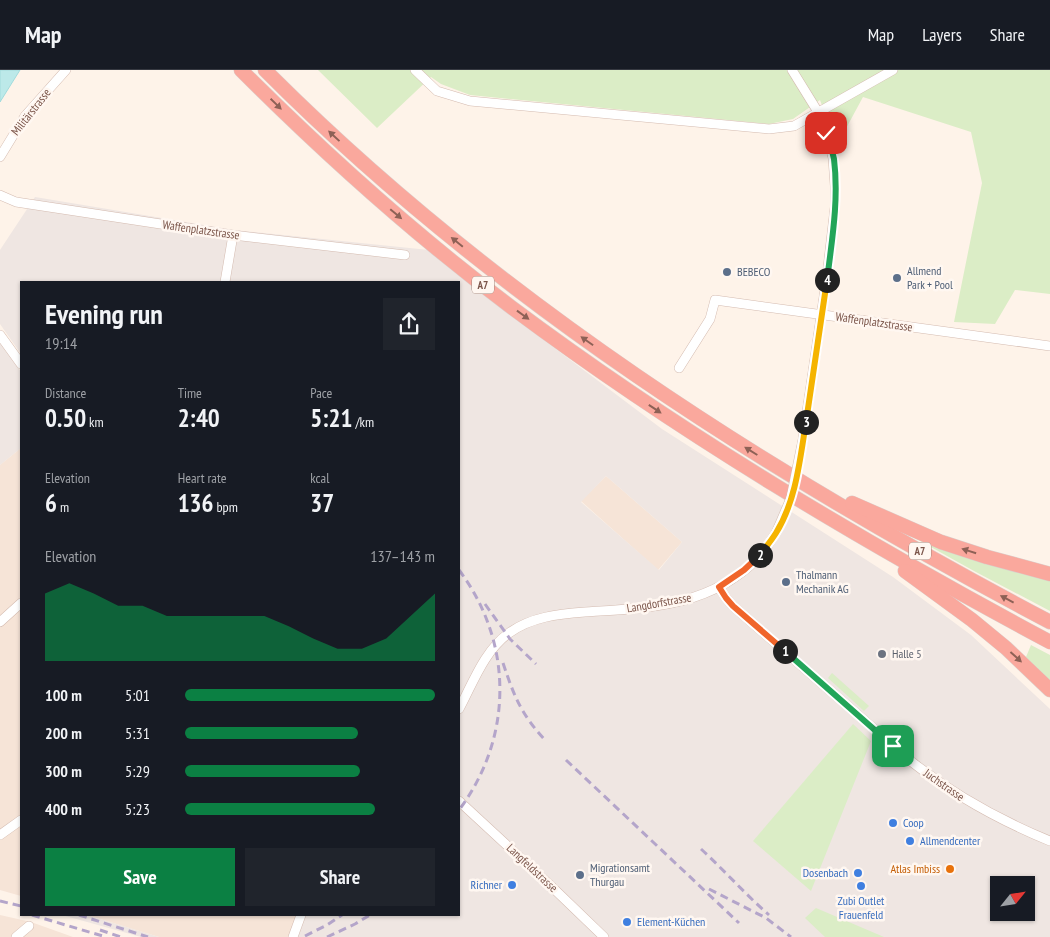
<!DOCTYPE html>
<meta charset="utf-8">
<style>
:root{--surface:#171b24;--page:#20242c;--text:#f1f3f6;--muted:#9ea1a6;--line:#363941;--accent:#0b8043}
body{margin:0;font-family:"PT Sans Narrow",sans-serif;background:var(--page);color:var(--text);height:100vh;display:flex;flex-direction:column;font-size:19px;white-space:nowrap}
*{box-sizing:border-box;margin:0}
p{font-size:16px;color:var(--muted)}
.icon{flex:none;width:28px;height:28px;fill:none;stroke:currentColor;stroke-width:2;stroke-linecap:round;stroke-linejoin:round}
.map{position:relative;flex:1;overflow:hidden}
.drawer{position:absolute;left:20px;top:211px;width:440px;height:635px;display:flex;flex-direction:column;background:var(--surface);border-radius:0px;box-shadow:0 1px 4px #0004}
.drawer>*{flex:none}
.needle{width:32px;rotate:60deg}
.buttons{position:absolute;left:990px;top:806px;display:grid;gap:10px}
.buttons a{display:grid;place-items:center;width:45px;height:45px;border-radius:0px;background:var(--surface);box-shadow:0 1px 4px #0004;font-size:25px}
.pin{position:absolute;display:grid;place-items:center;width:42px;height:42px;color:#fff;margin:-21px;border-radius:10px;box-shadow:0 2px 8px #0006}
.km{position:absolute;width:25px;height:25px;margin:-12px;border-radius:50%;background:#222;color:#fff;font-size:14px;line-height:25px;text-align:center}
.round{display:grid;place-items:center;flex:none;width:52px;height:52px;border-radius:0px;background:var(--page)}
.head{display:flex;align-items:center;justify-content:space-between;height:85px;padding:0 25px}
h1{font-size:28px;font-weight:600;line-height:38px}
.stats{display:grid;grid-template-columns:repeat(3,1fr);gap:8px;height:85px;padding:5px 25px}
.stats div{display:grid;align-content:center}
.stats b{font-size:25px;font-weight:600}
.stats small{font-size:14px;font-weight:400}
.stats p{font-size:14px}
.chart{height:140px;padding:10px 25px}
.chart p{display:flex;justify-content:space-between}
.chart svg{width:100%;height:90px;margin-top:5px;fill:var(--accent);opacity:.7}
.cta{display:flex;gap:10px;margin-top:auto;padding:10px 25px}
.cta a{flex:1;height:58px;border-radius:0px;background:var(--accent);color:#fff;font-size:20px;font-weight:600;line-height:58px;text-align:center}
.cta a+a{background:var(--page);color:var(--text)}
ul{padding:0 25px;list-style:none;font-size:16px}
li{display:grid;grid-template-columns:80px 60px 1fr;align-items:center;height:38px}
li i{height:12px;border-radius:6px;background:var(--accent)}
header{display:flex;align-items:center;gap:30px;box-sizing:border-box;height:70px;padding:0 25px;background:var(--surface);border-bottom:1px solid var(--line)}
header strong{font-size:24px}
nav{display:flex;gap:28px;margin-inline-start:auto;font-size:18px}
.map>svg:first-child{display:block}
.residential{fill:#f6e4d7}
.industrial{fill:#efe6e2;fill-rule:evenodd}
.green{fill:#dbedc6}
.water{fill:#bce9e9;stroke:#a1dbdc}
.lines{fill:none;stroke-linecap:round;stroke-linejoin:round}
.minor-casing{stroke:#d4bbb0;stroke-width:10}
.highway-casing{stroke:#dacfcc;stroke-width:15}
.minor{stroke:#fff;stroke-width:9}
.highway{stroke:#faa89d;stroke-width:14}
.rail{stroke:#b4a5ca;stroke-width:3;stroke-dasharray:8 5;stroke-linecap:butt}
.minor-bridge-casing{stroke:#d4bbb0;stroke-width:10;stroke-linecap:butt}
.minor-bridge{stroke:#fff;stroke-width:9}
.oneway{fill:#8e6156}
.split-1-casing{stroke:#fff;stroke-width:10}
.split-2-casing{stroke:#fff;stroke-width:10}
.split-3-casing{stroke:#fff;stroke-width:10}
.split-4-casing{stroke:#fff;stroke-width:10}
.split-5-casing{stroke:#fff;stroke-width:10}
.split-1{stroke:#22a559;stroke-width:6}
.split-2{stroke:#f0652b;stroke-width:6}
.split-3{stroke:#f5b400;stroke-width:6}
.split-4{stroke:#f5b400;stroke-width:6}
.split-5{stroke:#22a559;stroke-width:6}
.service-dot{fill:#5c6f8a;stroke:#fff7f1;stroke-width:2}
.worship-dot{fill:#6b7280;stroke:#fff7f1;stroke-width:2}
.shop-dot{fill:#3f7fe0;stroke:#fff7f1;stroke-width:2}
.food-dot{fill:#e8710a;stroke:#fff7f1;stroke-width:2}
.labels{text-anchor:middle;stroke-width:5;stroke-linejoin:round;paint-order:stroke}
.shield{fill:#fff7f1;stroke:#a3867c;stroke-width:1}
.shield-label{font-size:11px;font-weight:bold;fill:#7b554a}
.street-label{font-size:12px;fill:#7b554a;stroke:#fff7f1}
.service-label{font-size:12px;fill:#4e5e75;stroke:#fff7f1;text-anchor:start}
.worship-label{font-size:12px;fill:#5b616d;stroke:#fff7f1;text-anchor:start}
.shop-label{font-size:12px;fill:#366cbe;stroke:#fff7f1;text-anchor:start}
.food-label{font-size:12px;fill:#c56008;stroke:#fff7f1;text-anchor:end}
</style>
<header>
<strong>Map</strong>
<nav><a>Map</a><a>Layers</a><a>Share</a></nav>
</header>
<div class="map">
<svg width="1050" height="867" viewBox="0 0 1050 867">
<rect width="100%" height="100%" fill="#fef3e9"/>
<g class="residential">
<polygon points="21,378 21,826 0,820 0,395"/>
<polygon points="606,406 682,472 658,500 581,431"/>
<polygon points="0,845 31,852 73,867 0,867"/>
<polygon points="87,845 301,845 293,867 159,867"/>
</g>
<g class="industrial">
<path d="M35,127L234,160L429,180L472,216L662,359L893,507L971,565L1050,639V867H293L301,845H459V212H21V284L0,254V180ZM606,406L682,472L659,500L581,432ZM999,815H1026V842H999Z"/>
<polygon points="0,273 21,302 21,378 0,395"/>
<polygon points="62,845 87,845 159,867 141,867"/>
</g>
<g class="green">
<polygon points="318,0 1050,0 1050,224 1015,220 995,254 954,252 982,113 971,62 863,27 837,75 820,30 793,49 769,54 470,25 441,14 431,7 377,58"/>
<polygon points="904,462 1050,508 1050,541 974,501"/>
<polygon points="1031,575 1050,585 1050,611 1026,587"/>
<polygon points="832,603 869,636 864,641 828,608"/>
<polygon points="853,654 871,671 811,821 753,771"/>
<polygon points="816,838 884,867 825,867 805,848"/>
</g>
<polygon class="water" points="0,0 20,0 0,32"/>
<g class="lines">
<g class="minor-casing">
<g id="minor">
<polyline points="415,0 437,21 470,31 769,59 794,56 893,0"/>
<polyline points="792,0 818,42 827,63 833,88 835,116 835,137 827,206 803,369"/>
<polyline points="0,87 25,46 66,0"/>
<polyline points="0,125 16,132 233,165 405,185"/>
<polyline points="225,212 233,165"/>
<polyline points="0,265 21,294"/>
<polyline points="679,298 710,249 715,230 1050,276"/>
<path d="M719,517L726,528L733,536L912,692C955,726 999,750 1050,771"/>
<polyline points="0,552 21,533"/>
<path d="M459,639C473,613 484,581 509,563C531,547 558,544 585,542C648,538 710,537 758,488C765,481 770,471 776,463"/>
<polyline points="459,731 552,817 604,867"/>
<polyline points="0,765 21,750"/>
<polyline points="16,867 29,856"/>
<polyline points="293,867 301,845"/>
</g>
</g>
<g class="highway-casing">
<g id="highway">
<path d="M241,0C326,85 415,165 511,237C681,364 863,472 1050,572"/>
<path d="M265,0C492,228 767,403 1050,552"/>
<polyline points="852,433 941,472 987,487 1050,504"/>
<polyline points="905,501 972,550 1006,578 1050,620"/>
</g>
</g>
<use href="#minor" class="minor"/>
<use href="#highway" class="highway"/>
<g class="rail">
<path d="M459,500C514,573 513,668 459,740"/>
<polyline points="485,534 510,569 536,594"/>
<path d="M503,593C514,626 521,644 545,670"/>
<polyline points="566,690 739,853"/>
<path d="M701,779C724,800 745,824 769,845"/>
<polyline points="709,819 766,848 791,867"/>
<polyline points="0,831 21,836"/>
<polyline points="32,845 106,867"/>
<polyline points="79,845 148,867"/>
<polyline points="100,860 121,867"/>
<polyline points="305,866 327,855 342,845"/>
<polyline points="327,867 355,854 370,845"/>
</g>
<g class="minor-bridge-casing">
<polyline id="minor-bridge" points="776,463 791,428 803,369"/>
</g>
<use href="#minor-bridge" class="minor-bridge"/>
</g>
<defs><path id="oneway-solid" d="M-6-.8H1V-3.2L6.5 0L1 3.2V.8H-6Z" transform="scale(1.25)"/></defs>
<g class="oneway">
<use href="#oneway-solid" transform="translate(276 34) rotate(44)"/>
<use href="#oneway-solid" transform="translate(334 66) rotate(-137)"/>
<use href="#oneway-solid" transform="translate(396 144) rotate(40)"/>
<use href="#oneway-solid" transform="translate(457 172) rotate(-141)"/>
<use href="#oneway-solid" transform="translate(523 245) rotate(36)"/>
<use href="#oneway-solid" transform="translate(587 271) rotate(-145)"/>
<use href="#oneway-solid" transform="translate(655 339) rotate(34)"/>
<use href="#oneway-solid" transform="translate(751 381) rotate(-148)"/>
<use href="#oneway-solid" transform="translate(969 481) rotate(-162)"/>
<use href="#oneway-solid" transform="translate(1007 529) rotate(-152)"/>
<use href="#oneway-solid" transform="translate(1016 587) rotate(42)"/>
</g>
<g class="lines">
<g class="split-1-casing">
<polyline id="split-1" points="785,581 893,676"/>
</g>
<g class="split-2-casing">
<polyline id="split-2" points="760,485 744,500 719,517 726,528 733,536 785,581"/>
</g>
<g class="split-3-casing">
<path id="split-3" d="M760,485C765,478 771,471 776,463C796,431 800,389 806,352"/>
</g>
<g class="split-4-casing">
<polyline id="split-4" points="806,352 827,210"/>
</g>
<g class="split-5-casing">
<path id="split-5" d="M826,63C829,71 832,80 834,89C839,129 832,170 827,210"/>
</g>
<use href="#split-1" class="split-1"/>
<use href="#split-2" class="split-2"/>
<use href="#split-3" class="split-3"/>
<use href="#split-4" class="split-4"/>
<use href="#split-5" class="split-5"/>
</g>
<g class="service-dot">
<circle cx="727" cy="202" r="5"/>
<circle cx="897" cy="208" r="5"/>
<circle cx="786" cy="512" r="5"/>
<circle cx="580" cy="805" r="5"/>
</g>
<circle class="worship-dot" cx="882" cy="584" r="5"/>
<g class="shop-dot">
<circle cx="893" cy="753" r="5"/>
<circle cx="910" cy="771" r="5"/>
<circle cx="858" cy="803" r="5"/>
<circle cx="512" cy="815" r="5"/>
<circle cx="861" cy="816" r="5"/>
<circle cx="627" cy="852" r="5"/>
</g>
<circle class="food-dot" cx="950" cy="799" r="5"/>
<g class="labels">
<g class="shield">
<rect x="472" y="206.5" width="22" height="17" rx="4"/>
<rect x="909" y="472.5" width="22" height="17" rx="4"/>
</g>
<g class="shield-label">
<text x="483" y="219">A7</text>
<text x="920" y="485">A7</text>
</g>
<g class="street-label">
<text transform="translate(31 42) rotate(-52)" y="4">Militärstrasse</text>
<text transform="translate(201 160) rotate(8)" y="4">Waffenplatzstrasse</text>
<text transform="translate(874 252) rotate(8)" y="4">Waffenplatzstrasse</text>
<text transform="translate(659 533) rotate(-10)" y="4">Langdorfstrasse</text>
<text transform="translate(944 715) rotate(35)" y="4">Juchstrasse</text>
<text transform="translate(532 798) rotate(43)" y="4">Langfeldstrasse</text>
</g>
<g class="service-label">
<text x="907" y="205">Allmend<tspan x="907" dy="14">Park + Pool</tspan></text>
<text x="737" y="206">BEBECO</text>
<text x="796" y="509">Thalmann<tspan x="796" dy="14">Mechanik AG</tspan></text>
<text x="590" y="802">Migrationsamt<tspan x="590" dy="14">Thurgau</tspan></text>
</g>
<g class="worship-label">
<text x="892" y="588">Halle 5</text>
</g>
<g class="shop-label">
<text x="903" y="757">Coop</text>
<text x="920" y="775">Allmendcenter</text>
<text x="848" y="807" text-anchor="end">Dosenbach</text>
<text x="502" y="819" text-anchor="end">Richner</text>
<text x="861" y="835" text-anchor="middle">Zubi Outlet<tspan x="861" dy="14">Frauenfeld</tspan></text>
<text x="637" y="856">Element-Küchen</text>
</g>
<g class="food-label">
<text x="940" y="803">Atlas Imbiss</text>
</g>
</g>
</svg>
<div class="buttons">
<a><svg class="needle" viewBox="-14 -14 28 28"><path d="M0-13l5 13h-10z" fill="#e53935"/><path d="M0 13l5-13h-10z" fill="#9ea1a6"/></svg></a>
</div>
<div class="pin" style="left:893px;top:676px;background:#1e9e55"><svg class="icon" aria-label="arrive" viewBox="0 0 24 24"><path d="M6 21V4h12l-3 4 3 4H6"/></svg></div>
<div class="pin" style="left:826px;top:63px;background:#d93025"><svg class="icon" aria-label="check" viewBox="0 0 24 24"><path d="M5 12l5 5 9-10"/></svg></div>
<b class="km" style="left:785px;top:581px">1</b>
<b class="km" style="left:760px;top:485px">2</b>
<b class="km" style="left:806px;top:352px">3</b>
<b class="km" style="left:827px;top:210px">4</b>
<section class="drawer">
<div class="head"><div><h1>Evening run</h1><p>19:14</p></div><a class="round"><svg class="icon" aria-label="share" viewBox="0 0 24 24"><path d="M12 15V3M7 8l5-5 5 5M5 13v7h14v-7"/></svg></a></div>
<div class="stats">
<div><p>Distance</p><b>0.50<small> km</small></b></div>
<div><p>Time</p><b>2:40</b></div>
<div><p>Pace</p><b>5:21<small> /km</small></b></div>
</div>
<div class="stats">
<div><p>Elevation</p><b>6<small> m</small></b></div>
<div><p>Heart rate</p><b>136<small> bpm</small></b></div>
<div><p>kcal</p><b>37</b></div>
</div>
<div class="chart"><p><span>Elevation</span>137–143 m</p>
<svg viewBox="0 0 160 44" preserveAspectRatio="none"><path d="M0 44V11L10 6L20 11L30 17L40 17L50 22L60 22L70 22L80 22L90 22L100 27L110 33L120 38L130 38L140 33L150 22L160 11V44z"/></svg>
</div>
<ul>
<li><b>100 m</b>5:01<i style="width:100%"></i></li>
<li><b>200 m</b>5:31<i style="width:69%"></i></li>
<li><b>300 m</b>5:29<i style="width:70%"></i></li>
<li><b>400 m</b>5:23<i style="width:76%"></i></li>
</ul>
<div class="cta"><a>Save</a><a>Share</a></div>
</section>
</div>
